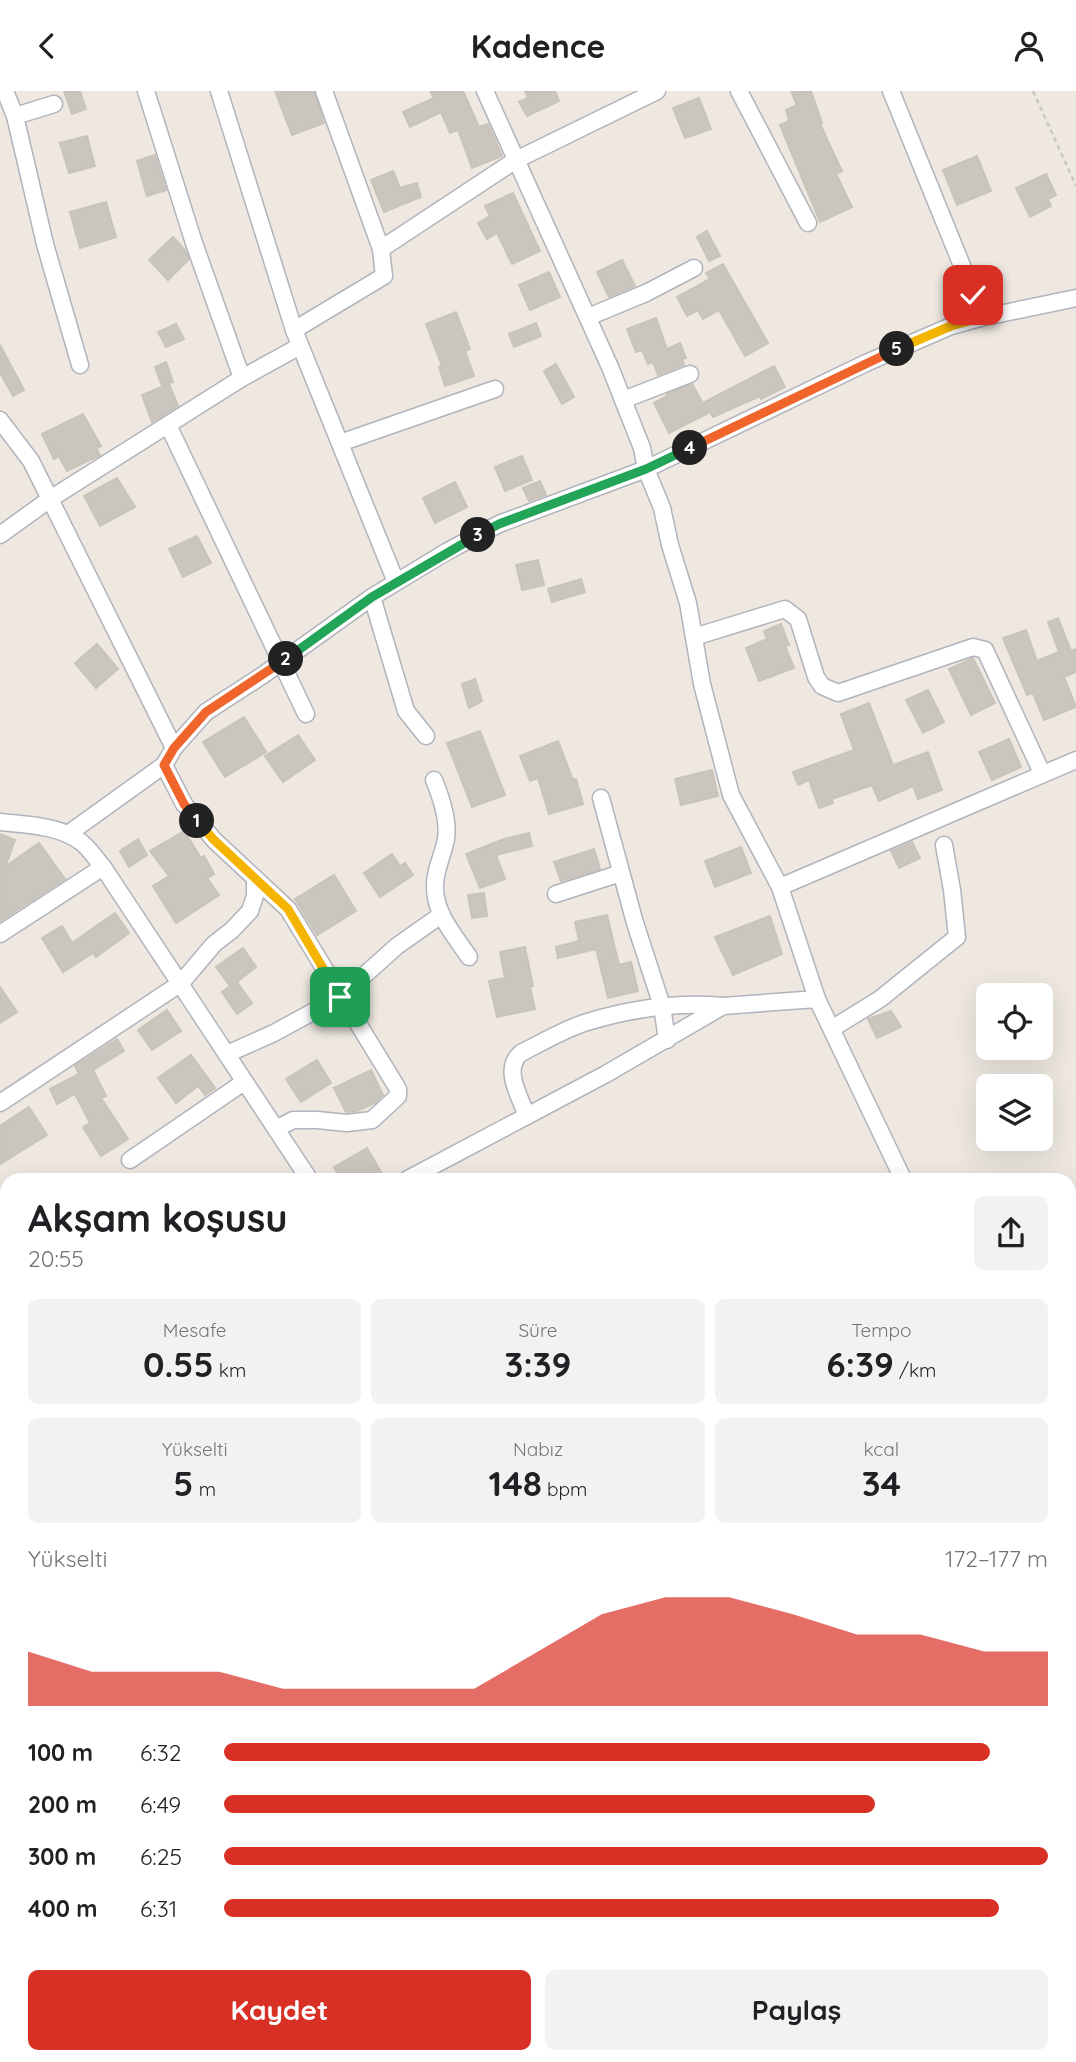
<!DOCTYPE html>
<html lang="tr">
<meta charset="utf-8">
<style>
:root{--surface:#fff;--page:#f2f2f2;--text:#202124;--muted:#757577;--accent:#d93025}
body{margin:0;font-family:Quicksand,sans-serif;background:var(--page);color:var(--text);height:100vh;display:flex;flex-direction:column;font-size:26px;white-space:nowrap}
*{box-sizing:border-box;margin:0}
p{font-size:23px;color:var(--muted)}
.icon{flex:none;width:38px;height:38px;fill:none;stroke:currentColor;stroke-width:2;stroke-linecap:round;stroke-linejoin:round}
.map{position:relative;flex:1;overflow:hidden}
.sheet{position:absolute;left:0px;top:1082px;width:1076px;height:891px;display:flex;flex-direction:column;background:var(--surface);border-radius:21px 21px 0 0;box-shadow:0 7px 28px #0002}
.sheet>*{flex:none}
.buttons{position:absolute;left:976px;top:892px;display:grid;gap:14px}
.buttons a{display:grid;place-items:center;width:77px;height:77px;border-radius:10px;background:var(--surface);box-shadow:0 7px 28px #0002;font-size:35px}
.pin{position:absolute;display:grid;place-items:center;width:60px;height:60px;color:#fff;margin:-30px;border-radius:14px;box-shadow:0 4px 10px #0006}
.km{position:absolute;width:35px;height:35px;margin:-18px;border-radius:50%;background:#222;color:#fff;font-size:19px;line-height:35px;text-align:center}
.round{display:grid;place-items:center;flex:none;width:74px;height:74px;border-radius:10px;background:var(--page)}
.summary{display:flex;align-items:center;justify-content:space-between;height:119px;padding:0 28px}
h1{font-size:38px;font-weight:700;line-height:52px}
.metrics{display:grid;grid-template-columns:repeat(3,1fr);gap:10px;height:119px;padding:7px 28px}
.metrics div{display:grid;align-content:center;border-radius:10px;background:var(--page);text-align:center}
.metrics b{font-size:35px;font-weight:700}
.metrics small{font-size:19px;font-weight:400}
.metrics p{font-size:19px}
.chart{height:196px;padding:14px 28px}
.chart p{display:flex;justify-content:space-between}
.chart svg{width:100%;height:126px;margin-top:7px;fill:var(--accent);opacity:.7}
.cta{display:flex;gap:14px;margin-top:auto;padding:14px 28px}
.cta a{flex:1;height:80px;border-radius:10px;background:var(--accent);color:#fff;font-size:28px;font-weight:700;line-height:80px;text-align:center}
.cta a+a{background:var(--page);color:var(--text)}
ul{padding:0 28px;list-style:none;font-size:23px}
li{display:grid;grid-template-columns:112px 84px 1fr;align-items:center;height:52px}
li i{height:18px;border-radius:9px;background:var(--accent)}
header{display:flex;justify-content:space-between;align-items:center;height:91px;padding:0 28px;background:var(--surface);font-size:32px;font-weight:700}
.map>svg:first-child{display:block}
.education{fill:#eee5d1}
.building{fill:#cac6bf;stroke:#c9c4ba;stroke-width:2}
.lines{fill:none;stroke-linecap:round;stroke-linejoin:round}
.street-casing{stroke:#b1b3bd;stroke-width:19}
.secondary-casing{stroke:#b1b3bd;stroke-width:24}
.primary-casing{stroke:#c8c8c8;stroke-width:28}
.path{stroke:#c8c8c8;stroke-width:2.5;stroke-dasharray:5 3.5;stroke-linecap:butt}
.street{stroke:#fff;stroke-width:16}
.secondary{stroke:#fff;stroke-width:21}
.primary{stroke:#ebcd68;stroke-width:24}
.split-1-casing{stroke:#fff;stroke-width:14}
.split-2-casing{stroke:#fff;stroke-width:14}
.split-3-casing{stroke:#fff;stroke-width:14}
.split-4-casing{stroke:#fff;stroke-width:14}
.split-5-casing{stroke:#fff;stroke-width:14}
.split-6-casing{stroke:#fff;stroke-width:14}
.split-1{stroke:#f5b400;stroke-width:9}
.split-2{stroke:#f0652b;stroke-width:9}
.split-3{stroke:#22a559;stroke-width:9}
.split-4{stroke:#22a559;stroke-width:9}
.split-5{stroke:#f0652b;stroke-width:9}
.split-6{stroke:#f5b400;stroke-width:9}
</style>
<header><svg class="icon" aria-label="back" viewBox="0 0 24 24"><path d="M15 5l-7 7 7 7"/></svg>Kadence<svg class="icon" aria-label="person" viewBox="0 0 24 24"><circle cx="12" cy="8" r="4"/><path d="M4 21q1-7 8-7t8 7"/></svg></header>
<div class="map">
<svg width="1076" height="1971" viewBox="0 0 1076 1971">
<rect width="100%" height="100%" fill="#eee8e1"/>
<polygon class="education" points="7,1746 7,1798 0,1802 0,1750"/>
<g class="building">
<polygon points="64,0 80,0 86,18 72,23"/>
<polygon points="275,0 314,0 324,32 292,44"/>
<polygon points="430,0 463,0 479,36 488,33 502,65 472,77 458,39 450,42 441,21 410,36 403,21 434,7"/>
<polygon points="525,0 555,0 559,10 527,25 519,11 528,7"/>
<polygon points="791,0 811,0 822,32 820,33 842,80 836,83 852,116 820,131 780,34 789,30 786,19 797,14"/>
<polygon points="699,7 711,38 685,47 673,17"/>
<polygon points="87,45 95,75 69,82 60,52"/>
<polygon points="155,64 166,99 147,105 137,70"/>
<polygon points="977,65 991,100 957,114 943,79"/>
<polygon points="393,80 400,97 417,92 421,106 384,121 371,89"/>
<polygon points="1046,83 1056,104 1048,108 1051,115 1030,126 1016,97"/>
<polygon points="513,102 540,160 512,173 497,142 487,148 478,132 490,125 485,115"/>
<polygon points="106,111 116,146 80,157 70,121"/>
<polygon points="707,140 720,165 709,170 697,146"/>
<polygon points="173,146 185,159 189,168 168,189 149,169"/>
<polygon points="622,169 635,195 609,206 597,181"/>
<polygon points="723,173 768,252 745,265 719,219 703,228 698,219 687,225 677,206 710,188 706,182"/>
<polygon points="549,181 560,206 530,219 519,194"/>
<polygon points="456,221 470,258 465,260 474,285 445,295 439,276 442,275 426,233"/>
<polygon points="656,227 667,258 680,252 686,267 682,268 684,274 658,284 653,271 648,273 642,259 636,261 627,238"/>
<polygon points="536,232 541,245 514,256 509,243"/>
<polygon points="176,233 184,248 166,256 158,241"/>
<polygon points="0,254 24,299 13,305 0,282"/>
<polygon points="166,271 173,291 162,295 155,276"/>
<polygon points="556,273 574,306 562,313 544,280"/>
<polygon points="774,275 785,296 761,308 760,305 713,326 710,321 669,342 654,312 667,305 667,303 692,293 703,312"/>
<polygon points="169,293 178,315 152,331 142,304"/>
<polygon points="83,323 101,355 96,357 100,364 67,380 59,365 54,368 42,343"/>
<polygon points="522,365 532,389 505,400 495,376"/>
<polygon points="117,387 135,416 100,435 84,405"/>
<polygon points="540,390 546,404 529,410 523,397"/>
<polygon points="455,391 467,416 435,432 423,407"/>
<polygon points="197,445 211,472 183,486 169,458"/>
<polygon points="538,469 544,494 522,499 516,474"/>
<polygon points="581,488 585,501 552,511 548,498"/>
<polygon points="1058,527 1071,560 1076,558 1076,581 1064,586 1076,616 1044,629 1033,602 1027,604 1003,547 1026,539 1037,570 1059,561 1048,531"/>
<polygon points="781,533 789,554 785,555 794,577 759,590 746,557 767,548 764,540"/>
<polygon points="97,553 118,578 96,597 75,572"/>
<polygon points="973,567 995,612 971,624 949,578"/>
<polygon points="475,588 482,610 469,617 462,593"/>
<polygon points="928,599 944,631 923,642 906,609"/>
<polygon points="869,612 893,674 928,661 942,699 918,708 913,695 879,710 872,694 832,708 833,712 819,717 809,689 798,694 793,681 854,659 841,623"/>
<polygon points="244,626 266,661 225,686 203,651"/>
<polygon points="480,640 505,704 472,716 447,652"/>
<polygon points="298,644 315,669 283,691 265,665"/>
<polygon points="1009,648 1021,676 992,689 979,661"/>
<polygon points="558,650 573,689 576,688 583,713 549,723 538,687 530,690 520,665"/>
<polygon points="712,679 718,705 681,714 675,688"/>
<polygon points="184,740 201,767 204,765 214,783 207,787 219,804 176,832 153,795 169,785 150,760"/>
<polygon points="529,742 532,755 496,764 505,788 480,797 466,763 504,748"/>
<polygon points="0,743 15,749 4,779 7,777 6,775 39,752 65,788 0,830"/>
<polygon points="138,748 147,764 129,776 120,760"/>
<polygon points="912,751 920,767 899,777 891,760"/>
<polygon points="741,756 751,782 715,796 705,770"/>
<polygon points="594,758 600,778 561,790 554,771"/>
<polygon points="392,763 400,775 405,772 413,784 380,806 364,782"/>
<polygon points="334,784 356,820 317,844 295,808"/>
<polygon points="484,802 487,825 472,827 468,804"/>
<polygon points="115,822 129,842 96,866 93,862 63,881 42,847 62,835 72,852"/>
<polygon points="607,824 619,874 631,871 638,900 608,907 596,858 558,867 556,856 579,850 575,831"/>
<polygon points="770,825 782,863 733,884 715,846"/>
<polygon points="525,856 533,895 530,896 535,918 497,926 489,890 505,887 500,861"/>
<polygon points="243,857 256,876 237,891 252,912 237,923 222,901 230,895 216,876"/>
<polygon points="0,896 17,921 0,932"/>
<polygon points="167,919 181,940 152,959 138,939"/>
<polygon points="891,920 901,936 877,947 868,928"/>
<polygon points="117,948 124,960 93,979 106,1005 101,1007 128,1048 101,1065 83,1036 90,1032 75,1003 57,1013 50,998 79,983 75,975"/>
<polygon points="191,964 215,997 205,1004 198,995 176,1012 158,987"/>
<polygon points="317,969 331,992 301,1011 286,988"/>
<polygon points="371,979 383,1004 375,1012 357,1020 346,1021 334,997"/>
<polygon points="29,1016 47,1044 0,1073 0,1035"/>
<polygon points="367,1057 385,1088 341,1088 334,1076"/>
</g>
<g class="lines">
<g class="street-casing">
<g id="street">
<polyline points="5,0 15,25 45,153 80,274"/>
<polyline points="219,0 294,239"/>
<polyline points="324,0 381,158 516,69 657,0"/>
<polyline points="739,0 808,132"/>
<polyline points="15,25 54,13"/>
<polyline points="381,158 384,185 294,239 396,491"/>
<polyline points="588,226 646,202 694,177"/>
<polyline points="980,227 1076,207"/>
<polyline points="242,287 300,255"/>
<polyline points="623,309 690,283"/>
<polyline points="0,329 31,370 174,657"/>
<polyline points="168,334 306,623"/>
<polyline points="340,352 495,298"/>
<polyline points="0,444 50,408 242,287 194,152 146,0"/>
<polyline points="372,506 406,620 426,645"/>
<polyline points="694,546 785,518 798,528 816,586 822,595 838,602 973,556 985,559 1042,682"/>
<polyline points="164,674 184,713 214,749 288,818 398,998 398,1005 372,1029 347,1032 317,1029 293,1029 276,1038"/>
<path d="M434,689C441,706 449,729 446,748C443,765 434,780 435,797C435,823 455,845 469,866"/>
<polyline points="601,707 635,832 662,915 667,949"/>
<path d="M0,731C27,734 58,734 81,751C90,758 96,768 103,776L309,1088"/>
<polyline points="68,743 164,674 174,657 206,621 263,584 372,506 446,461 499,433 646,378 866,272 951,235 980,227 965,182 891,0"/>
<polyline points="780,796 1076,669"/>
<polyline points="556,803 621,782"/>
<polyline points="0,843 103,776"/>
<polyline points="817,908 903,1088"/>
<polyline points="833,937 880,908 957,846 952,799 944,754"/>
<polyline points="227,963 274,942 340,906 397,855 441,824"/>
<polyline points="0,1012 181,892 214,853 232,839 250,820 255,805 255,789"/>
<path d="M527,1025C520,1006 502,978 521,962C541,952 563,939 584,932C629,918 677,911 723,915"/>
<polyline points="130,1069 244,991"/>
<polyline points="408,1088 606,983 723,915 817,908 780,796 731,704 702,593 688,512 670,454 662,417 646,378 642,357 610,276 485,0"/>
<polyline points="0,1646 7,1656"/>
<polyline points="1069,1740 1076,1736"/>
<polyline points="0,1925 7,1934"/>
<polyline points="31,1965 35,1971"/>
<polyline points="161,1965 166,1971"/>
<polyline points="413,1965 417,1971"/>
<polyline points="595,1965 598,1971"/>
<polyline points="678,1965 681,1971"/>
<polyline points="803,1965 807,1971"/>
<polyline points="940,1965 944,1971"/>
</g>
</g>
<g class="secondary-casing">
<polyline id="secondary" points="1045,1971 1076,1968"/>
</g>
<g class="primary-casing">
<g id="primary">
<polyline points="1069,1125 1076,1121"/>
<polyline points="0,1711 7,1706"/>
</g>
</g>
<polyline class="path" points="1033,0 1076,95"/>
<use href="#street" class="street"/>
<use href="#secondary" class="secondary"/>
<use href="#primary" class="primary"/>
</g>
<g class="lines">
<g class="split-1-casing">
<polyline id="split-1" points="197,730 214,749 288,818 340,906"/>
</g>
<g class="split-2-casing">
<polyline id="split-2" points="197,730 184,713 164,674 174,657 206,621 286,568"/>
</g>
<g class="split-3-casing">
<polyline id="split-3" points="286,568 372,506 478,444"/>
</g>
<g class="split-4-casing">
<polyline id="split-4" points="478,444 499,433 646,378 690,357"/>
</g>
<g class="split-5-casing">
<polyline id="split-5" points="690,357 897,258"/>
</g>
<g class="split-6-casing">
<polyline id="split-6" points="897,258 951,235 980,227 973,204"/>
</g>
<use href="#split-1" class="split-1"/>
<use href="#split-2" class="split-2"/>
<use href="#split-3" class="split-3"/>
<use href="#split-4" class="split-4"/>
<use href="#split-5" class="split-5"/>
<use href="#split-6" class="split-6"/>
</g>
</svg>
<div class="buttons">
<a><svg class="icon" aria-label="locate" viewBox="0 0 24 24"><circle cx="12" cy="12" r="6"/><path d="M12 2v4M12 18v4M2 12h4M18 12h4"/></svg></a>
<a><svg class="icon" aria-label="layers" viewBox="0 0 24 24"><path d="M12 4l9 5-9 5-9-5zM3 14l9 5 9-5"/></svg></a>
</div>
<div class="pin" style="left:340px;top:906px;background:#1e9e55"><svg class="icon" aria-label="arrive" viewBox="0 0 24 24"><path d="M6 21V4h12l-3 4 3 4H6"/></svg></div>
<div class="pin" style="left:973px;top:204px;background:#d93025"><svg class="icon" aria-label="check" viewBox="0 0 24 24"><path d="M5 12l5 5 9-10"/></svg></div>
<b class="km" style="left:197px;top:730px">1</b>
<b class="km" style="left:286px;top:568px">2</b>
<b class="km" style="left:478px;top:444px">3</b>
<b class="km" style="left:690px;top:357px">4</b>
<b class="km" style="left:897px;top:258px">5</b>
<section class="sheet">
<div class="summary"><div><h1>Akşam koşusu</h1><p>20:55</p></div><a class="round"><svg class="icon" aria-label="share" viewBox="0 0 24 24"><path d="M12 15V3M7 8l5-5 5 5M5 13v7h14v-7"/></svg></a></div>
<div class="metrics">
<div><p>Mesafe</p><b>0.55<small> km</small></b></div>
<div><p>Süre</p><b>3:39</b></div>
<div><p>Tempo</p><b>6:39<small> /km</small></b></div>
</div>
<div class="metrics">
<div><p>Yükselti</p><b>5<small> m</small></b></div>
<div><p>Nabız</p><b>148<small> bpm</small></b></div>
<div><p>kcal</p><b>34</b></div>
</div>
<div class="chart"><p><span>Yükselti</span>172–177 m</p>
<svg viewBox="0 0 160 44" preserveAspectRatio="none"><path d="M0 44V25L10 32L20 32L30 32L40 38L50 38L60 38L70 38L80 25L90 12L100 6L110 6L120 12L130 19L140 19L150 25L160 25V44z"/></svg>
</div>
<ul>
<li><b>100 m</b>6:32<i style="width:93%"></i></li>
<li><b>200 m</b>6:49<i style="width:79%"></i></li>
<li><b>300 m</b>6:25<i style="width:100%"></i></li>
<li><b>400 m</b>6:31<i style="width:94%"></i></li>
</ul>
<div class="cta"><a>Kaydet</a><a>Paylaş</a></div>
</section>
</div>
